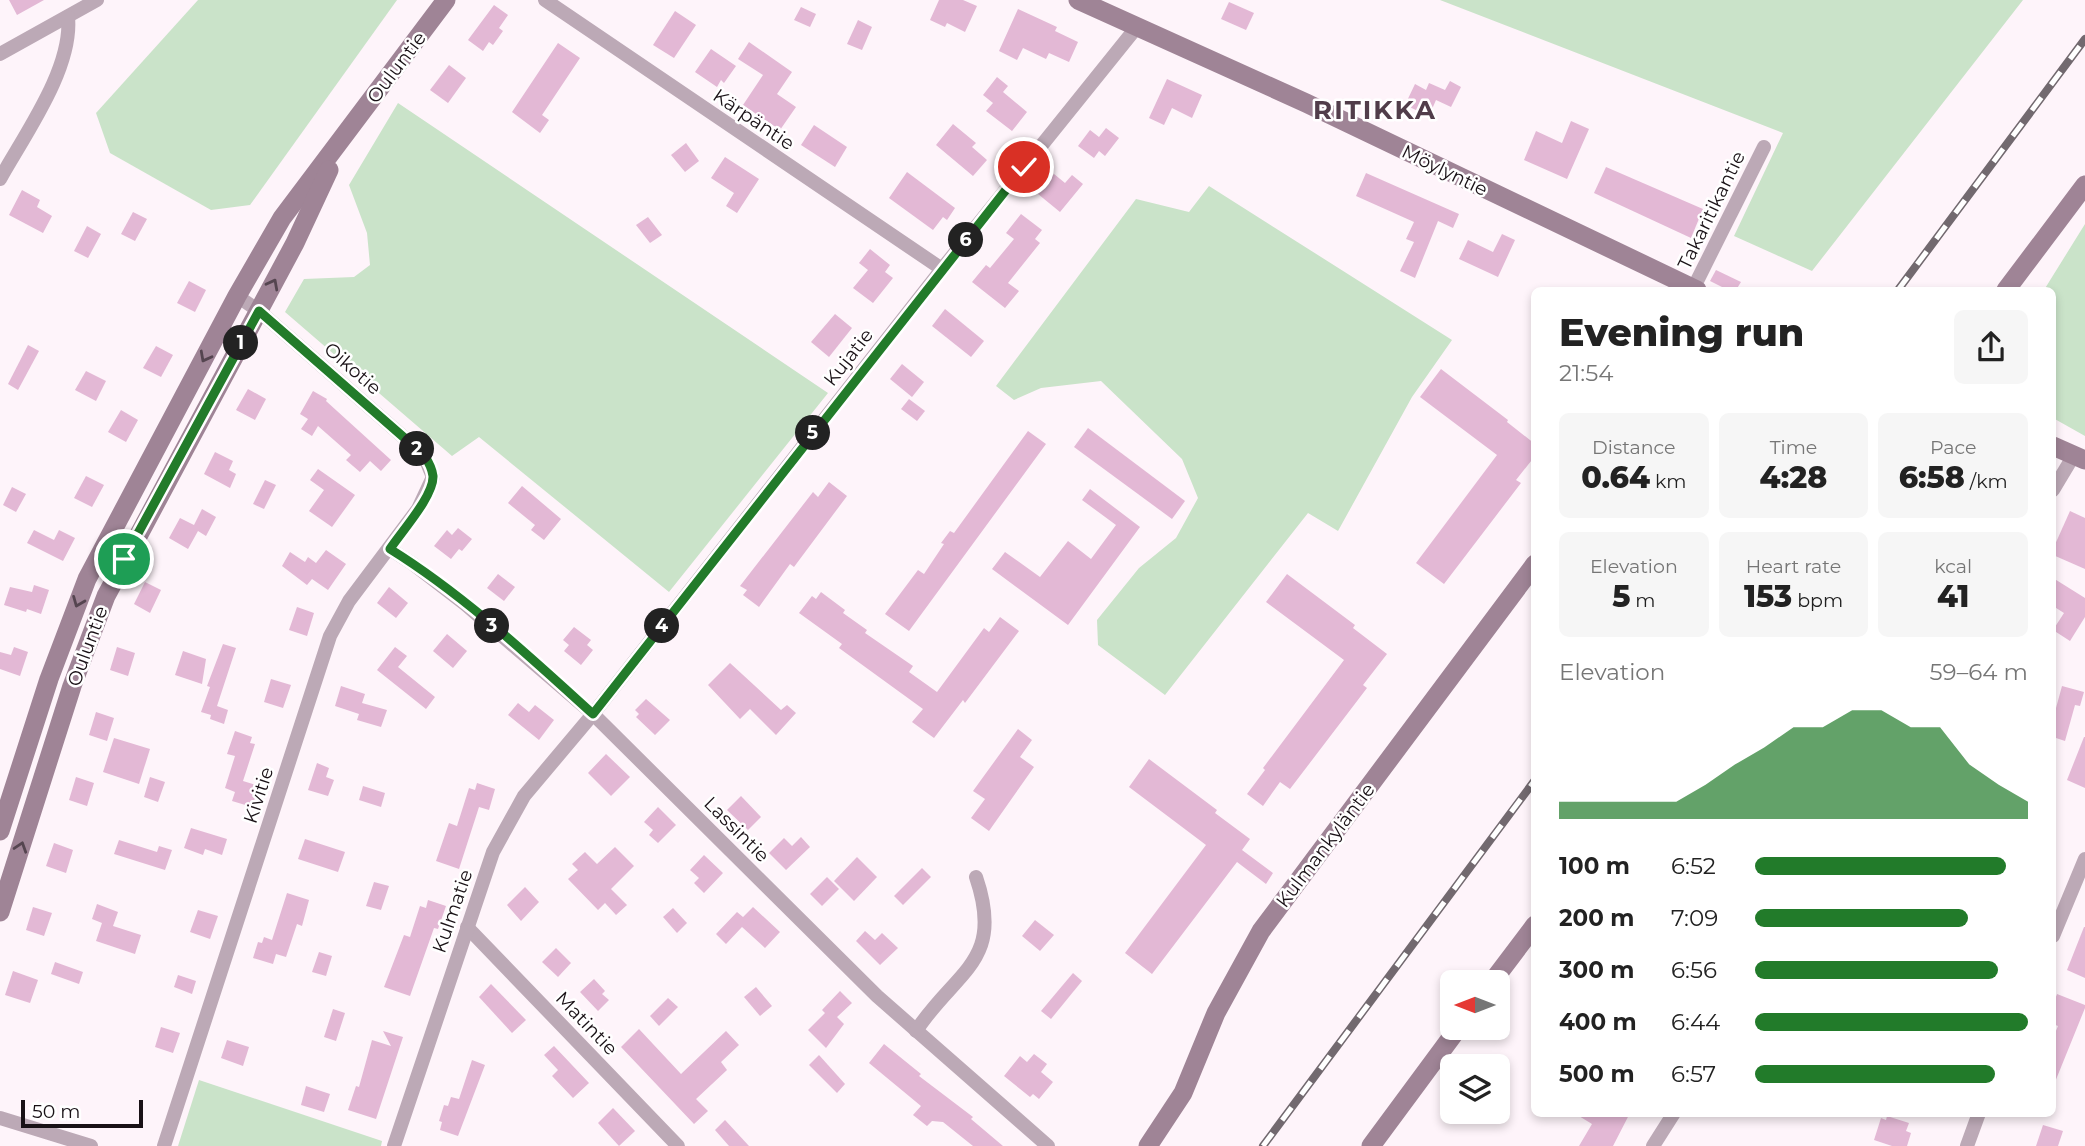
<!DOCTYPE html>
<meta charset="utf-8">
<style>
:root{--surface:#fff;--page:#f6f6f6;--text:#222;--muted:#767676;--accent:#227b2a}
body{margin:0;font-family:Montserrat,sans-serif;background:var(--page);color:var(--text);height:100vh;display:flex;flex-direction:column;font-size:26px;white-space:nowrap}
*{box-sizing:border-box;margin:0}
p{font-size:23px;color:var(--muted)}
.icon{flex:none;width:38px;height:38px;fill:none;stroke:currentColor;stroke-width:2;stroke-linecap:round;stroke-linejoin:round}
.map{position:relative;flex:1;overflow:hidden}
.panel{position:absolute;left:1531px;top:287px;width:525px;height:830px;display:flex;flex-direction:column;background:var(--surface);border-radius:10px;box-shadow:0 4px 10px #0003}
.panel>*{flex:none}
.needle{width:46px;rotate:270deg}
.controls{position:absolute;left:1440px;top:970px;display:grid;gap:14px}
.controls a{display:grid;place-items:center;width:70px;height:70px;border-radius:10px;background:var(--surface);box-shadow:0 4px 10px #0003;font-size:35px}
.scale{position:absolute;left:21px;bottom:18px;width:122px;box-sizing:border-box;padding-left:7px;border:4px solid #191116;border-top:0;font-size:19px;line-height:24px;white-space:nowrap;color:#191116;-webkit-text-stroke:5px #fff;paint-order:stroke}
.pin{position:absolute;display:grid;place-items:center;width:60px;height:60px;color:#fff;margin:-30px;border:4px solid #fff;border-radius:50%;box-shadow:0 2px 7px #0007}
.km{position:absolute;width:35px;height:35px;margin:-18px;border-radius:50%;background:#222;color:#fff;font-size:19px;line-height:35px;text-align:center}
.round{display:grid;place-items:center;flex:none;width:74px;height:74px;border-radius:10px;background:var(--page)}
.summary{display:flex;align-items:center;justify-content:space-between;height:119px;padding:0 28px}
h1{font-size:38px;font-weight:800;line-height:52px}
.stats{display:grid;grid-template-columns:repeat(3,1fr);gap:10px;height:119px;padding:7px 28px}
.stats div{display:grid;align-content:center;border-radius:10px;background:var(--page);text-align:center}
.stats b{font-size:30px;font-weight:800}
.stats small{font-size:19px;font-weight:400}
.stats p{font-size:19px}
.chart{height:196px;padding:14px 28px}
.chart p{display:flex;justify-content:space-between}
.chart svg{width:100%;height:126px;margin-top:7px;fill:var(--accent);opacity:.7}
ul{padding:0 28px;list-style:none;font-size:23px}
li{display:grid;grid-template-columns:112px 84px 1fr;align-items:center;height:52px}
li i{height:18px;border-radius:9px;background:var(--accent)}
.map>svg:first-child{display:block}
.green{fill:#cae3c9}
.building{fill:#e3b8d5}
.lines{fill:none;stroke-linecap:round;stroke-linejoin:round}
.street{stroke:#bca9b6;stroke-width:14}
.secondary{stroke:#9f8496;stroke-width:19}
.rail-casing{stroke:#72696f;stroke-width:8}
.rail{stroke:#fff;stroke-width:5;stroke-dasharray:16;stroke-linecap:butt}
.oneway{stroke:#554550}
.route-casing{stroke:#fff;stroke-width:14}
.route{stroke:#227b2a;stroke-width:9}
.labels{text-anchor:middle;stroke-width:5;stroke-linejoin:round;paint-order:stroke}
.street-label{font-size:19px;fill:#191116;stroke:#fff}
.district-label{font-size:26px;font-weight:bold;letter-spacing:2px;fill:#513d4a;stroke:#fff}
</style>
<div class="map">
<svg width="2085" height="1146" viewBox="0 0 2085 1146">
<rect width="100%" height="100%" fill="#fef4fa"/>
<g class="green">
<polygon points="198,0 397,0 250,205 211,210 110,153 96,113"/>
<polygon points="1440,0 2023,0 1812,271 1734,236 1783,133"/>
<polygon points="398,103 828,393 669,592 479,437 452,456 285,312 304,279 354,277 370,265 367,233 349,185"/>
<polygon points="1209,186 1452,340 1412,397 1338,531 1308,513 1165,695 1098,645 1097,620 1139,568 1176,538 1198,498 1182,459 1101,381 1041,388 1014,400 996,386 1136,199 1189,212"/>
<polygon points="2085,224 2085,436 2053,418 2053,290 2044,290"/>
<polygon points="199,1080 382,1141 381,1146 178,1146"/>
</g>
<g class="building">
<polygon points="9,0 44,0 17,15"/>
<polygon points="939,0 963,0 977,6 965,32 947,23 945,27 930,20"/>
<polygon points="1229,2 1254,13 1246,30 1221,19"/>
<polygon points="494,5 508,15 499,28 503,31 493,45 489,42 483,51 468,40"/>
<polygon points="801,7 816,14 810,27 794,20"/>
<polygon points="1018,9 1057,27 1055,31 1078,42 1069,62 1049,53 1046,59 1023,48 1017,60 999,51"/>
<polygon points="675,11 696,25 674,58 653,45"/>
<polygon points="858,20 872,27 862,50 847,44"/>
<polygon points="749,42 792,72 777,94 796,107 780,130 743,105 763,75 738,59"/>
<polygon points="558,43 580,58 542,115 549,120 540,133 512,112"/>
<polygon points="711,49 736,66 724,83 721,80 717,87 695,72"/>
<polygon points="449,65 466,78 448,103 430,90"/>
<polygon points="997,77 1008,86 1003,92 1027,112 1012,131 986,111 993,103 983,95"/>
<polygon points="1167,79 1202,95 1192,118 1172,108 1164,125 1149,118"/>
<polygon points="1450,81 1461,87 1451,107 1436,100 1429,116 1405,105 1415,84 1426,90 1429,83 1445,90"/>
<polygon points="1571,121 1589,129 1567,179 1524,160 1536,131 1562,143"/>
<polygon points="953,124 976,143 972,147 987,160 973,176 936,145"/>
<polygon points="814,125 847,147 835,167 801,145"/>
<polygon points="1106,128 1119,138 1105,156 1099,151 1094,158 1078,146 1090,130 1099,137"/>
<polygon points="686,143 699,161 685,172 671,155"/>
<polygon points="725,157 759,179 737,213 726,206 734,193 711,178"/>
<polygon points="1606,167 1703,209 1691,238 1594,193"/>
<polygon points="907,172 955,208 947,220 943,217 933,230 889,198"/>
<polygon points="1366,173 1459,214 1453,228 1438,221 1415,278 1400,271 1414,242 1406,239 1414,222 1356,196"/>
<polygon points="1054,174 1065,183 1072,175 1083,184 1060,212 1038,194"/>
<polygon points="22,190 40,200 37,207 52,216 43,233 9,215"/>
<polygon points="133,212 147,219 135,241 121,234"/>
<polygon points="1021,214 1042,230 1035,239 1040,243 1008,283 1019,291 1005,308 972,282 986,265 990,268 1014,239 1006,233"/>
<polygon points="648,217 662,235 650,243 636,225"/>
<polygon points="87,226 101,234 88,258 74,251"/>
<polygon points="1502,234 1515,240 1498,277 1459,259 1468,240 1493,252"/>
<polygon points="870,249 890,265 885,272 893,278 873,303 853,288 868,270 859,263"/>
<polygon points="1716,270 1741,282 1736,290 1728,290 1710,281"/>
<polygon points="189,281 206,290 195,312 177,303"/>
<polygon points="945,309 984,341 971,357 932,326"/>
<polygon points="835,314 852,328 829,357 811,342"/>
<polygon points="28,345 39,351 18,390 8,384"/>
<polygon points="156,346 173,355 161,377 143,368"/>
<polygon points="902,364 924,382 912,397 890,379"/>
<polygon points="1441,369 1508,420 1507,422 1535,444 1535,456 1516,480 1521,483 1444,584 1416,563 1497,455 1420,397"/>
<polygon points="86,371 106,381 96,401 75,390"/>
<polygon points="248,389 266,399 255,420 236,410"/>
<polygon points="313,391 327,399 326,401 391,460 381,471 370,461 360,472 346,460 351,455 318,426 312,436 301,429 308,419 300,414"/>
<polygon points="909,399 925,411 917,421 901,409"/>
<polygon points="121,410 138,420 126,442 108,432"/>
<polygon points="1088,428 1185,501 1172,519 1074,447"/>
<polygon points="1028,431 1046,444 909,631 885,614 918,570 924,574 944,544 941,543 950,531 954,533"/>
<polygon points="215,452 233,461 229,470 236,474 230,488 204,474"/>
<polygon points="318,469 355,495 332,527 309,511 324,490 310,480"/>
<polygon points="86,476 104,485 92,507 74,498"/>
<polygon points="265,480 276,485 264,509 253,504"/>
<polygon points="829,482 847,496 794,567 790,564 759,607 743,595 747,590 740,586 813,492 818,497"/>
<polygon points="522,486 561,519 544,540 531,530 535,525 508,503"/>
<polygon points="12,487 26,494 16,512 3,505"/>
<polygon points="1090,489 1140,527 1068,625 992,569 1005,552 1040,577 1068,541 1091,559 1116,525 1082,500"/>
<polygon points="202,509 216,517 206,536 198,531 188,549 169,538 180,518 194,525"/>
<polygon points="2070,511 2085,518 2085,569 2053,555 2053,549"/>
<polygon points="458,528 472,539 462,551 459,549 451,559 434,546 447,530 452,535"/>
<polygon points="34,530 54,540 59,530 75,538 63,561 27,543"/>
<polygon points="326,550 346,564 328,590 312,579 307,585 282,566 290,552 305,562 308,557 316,563"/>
<polygon points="498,574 515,587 504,601 487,588"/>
<polygon points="1287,574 1355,625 1353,628 1387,654 1363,685 1367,688 1290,789 1280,782 1263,806 1247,794 1265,770 1263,768 1344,660 1266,602"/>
<polygon points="2053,578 2085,598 2085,617 2070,641 2053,630 2064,613 2053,606"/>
<polygon points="145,582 161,590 150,613 134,604"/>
<polygon points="34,585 49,590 41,614 27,609 26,612 4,605 10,587 32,592"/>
<polygon points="389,587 408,603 396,618 377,603"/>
<polygon points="821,592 845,610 843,613 867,630 865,633 913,666 909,672 937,692 984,628 989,632 1000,617 1019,631 965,703 963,700 934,738 912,722 923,709 839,648 842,644 799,613 812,596 816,599"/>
<polygon points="297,607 314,613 307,636 289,630"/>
<polygon points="574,627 591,640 587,645 593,650 581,665 564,651 569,645 563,640"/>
<polygon points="447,634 467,651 453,668 433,651"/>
<polygon points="223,644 236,648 217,706 228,710 224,724 210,719 211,715 201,712 210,687 207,686"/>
<polygon points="14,647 28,652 20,676 0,669 0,652 11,655"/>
<polygon points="117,647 135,653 128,676 110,670"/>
<polygon points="395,647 407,656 398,667 435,697 426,709 377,670"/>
<polygon points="183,651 206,659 202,684 175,675"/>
<polygon points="730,663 781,710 787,705 796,713 776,735 750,709 740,719 708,685"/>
<polygon points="271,679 291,685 283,708 264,702"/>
<polygon points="341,686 365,694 362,703 387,710 381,727 357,720 359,714 335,706"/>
<polygon points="2062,686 2084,692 2080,706 2075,705 2065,741 2053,737 2053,719"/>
<polygon points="646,699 670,720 655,735 636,717 639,714 635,710"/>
<polygon points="518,703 529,712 535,705 554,720 539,740 508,715"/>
<polygon points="96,712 114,718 107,741 89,735"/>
<polygon points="1018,729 1032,740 1020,757 1034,767 989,831 971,818 985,799 973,791"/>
<polygon points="235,731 252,737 250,743 255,744 243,781 259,786 252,807 232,801 235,792 225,788 235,756 227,754"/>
<polygon points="2084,737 2085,737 2085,788 2067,780"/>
<polygon points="114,738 150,749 139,784 103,772"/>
<polygon points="606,754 630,777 611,796 588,773"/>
<polygon points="1149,759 1217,810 1215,813 1250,839 1242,850 1273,873 1266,884 1237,862 1152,974 1125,953 1206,845 1129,787"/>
<polygon points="317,763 329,768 326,777 334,780 328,796 308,790"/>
<polygon points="76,777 94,783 87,806 69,800"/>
<polygon points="150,777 165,782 158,802 144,797"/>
<polygon points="477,783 495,789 489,810 479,807 459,869 436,861 449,823 457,826 469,788 475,790"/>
<polygon points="363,786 385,793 381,807 359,800"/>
<polygon points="741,796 761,817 748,830 727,810"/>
<polygon points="658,807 676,825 658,843 649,835 653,830 644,822"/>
<polygon points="191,828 227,839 222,855 205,849 203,855 184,848"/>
<polygon points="801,837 810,847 786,870 769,853 784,838 792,846"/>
<polygon points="305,839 345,852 338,872 298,859"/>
<polygon points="119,840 157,852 159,846 172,850 165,870 114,854"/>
<polygon points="54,843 73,850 66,873 46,866"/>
<polygon points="615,847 634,866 611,889 627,905 616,915 605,903 598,910 568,879 578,870 572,864 585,852 597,864"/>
<polygon points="704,855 723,873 704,893 694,883 699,878 690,870"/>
<polygon points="857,857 877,877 854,901 834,881"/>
<polygon points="922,868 931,877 903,905 894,896"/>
<polygon points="827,877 839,889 822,906 810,894"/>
<polygon points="374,882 389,886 381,910 366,906"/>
<polygon points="525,887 539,902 521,921 507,905"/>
<polygon points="287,893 309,900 302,926 297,924 286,957 276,954 273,964 253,958 258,942 262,943 264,937 272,940"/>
<polygon points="428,900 446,906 438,929 434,928 410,996 384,987 404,935 410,937 420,906 426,908"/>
<polygon points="97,904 118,912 113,926 141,935 135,954 96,941 102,923 92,919"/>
<polygon points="33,907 52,913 44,936 26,930"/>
<polygon points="753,907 780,932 765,948 742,927 726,944 716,934 737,912 743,917"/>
<polygon points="673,908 687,923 677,933 663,917"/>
<polygon points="198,910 218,916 210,939 190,932"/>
<polygon points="1035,920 1054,935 1040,951 1022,936"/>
<polygon points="2084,927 2085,927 2085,978 2067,970"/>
<polygon points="865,931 875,940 882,933 898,948 880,965 856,941"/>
<polygon points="556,948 571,963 558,977 542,962"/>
<polygon points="319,952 332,956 326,976 312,972"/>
<polygon points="55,962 83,972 79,984 51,974"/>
<polygon points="13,971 38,980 30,1003 5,995"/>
<polygon points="1073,973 1082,981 1051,1019 1041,1011"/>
<polygon points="178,975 196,981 192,994 174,987"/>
<polygon points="594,979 605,991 602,994 609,1000 598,1011 580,992"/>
<polygon points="491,984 526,1020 512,1033 479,997"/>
<polygon points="756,987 772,1006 760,1016 744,997"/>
<polygon points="840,991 852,1003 837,1017 844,1024 826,1048 808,1030 825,1013 822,1010"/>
<polygon points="2057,994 2085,1005 2085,1008 2053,1087 2053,1038 2058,1026 2053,1024 2053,1005"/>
<polygon points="668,998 678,1007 659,1026 650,1016"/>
<polygon points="333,1009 345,1013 336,1041 324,1037"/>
<polygon points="161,1027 180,1033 173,1053 155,1047"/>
<polygon points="639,1029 681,1074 726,1031 739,1045 721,1062 727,1070 696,1099 708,1111 694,1124 621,1047"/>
<polygon points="383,1031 403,1037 376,1119 348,1110 356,1086 359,1087 372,1040 391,1046"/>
<polygon points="227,1040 249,1047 243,1066 221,1058"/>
<polygon points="884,1044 921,1074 919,1076 973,1117 971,1119 1003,1146 973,1146 943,1122 932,1121 927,1126 913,1115 921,1106 869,1063"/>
<polygon points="554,1046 589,1083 573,1098 552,1076 558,1070 544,1055"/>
<polygon points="1034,1054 1047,1064 1041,1072 1053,1082 1039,1099 1033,1094 1030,1097 1004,1076 1020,1056 1027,1062"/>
<polygon points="819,1055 845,1084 837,1093 809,1065"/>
<polygon points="472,1060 485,1065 458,1136 440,1130 442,1122 439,1121 444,1105 448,1106 451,1097 459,1099"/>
<polygon points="306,1086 330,1094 324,1112 301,1105"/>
<polygon points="613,1108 635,1131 619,1146 598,1123"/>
<polygon points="1574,1113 1630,1113 1613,1146 1579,1146 1592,1124"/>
<polygon points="1887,1116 1909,1123 1906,1131 1911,1133 1907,1146 1892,1146 1874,1140 1881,1118 1886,1120"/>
<polygon points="725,1120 749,1146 729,1146 715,1130"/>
<polygon points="2043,1125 2063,1131 2058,1146 2036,1146"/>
</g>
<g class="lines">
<g class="street">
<polyline points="545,0 942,269"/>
<polyline points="0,54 97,0"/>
<path d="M0,179C25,134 73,68 68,17"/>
<polyline points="1693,289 1764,147"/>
<polyline points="2053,490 2074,455"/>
<polyline points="390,549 413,564 465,604 593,714 877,996 1048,1146"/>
<polyline points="467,927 678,1146"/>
<polyline points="2053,936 2085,859"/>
<path d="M916,1031C956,970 1005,962 976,877"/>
<polyline points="0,1118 91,1146"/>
<polyline points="164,1146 330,636 349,601 418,509 433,477 424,455 259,311 237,296"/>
<polyline points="394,1146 493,852 524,796 593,714 942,269 1136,28"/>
<polyline points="1653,1146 1674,1113"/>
<polyline points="1967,1146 1979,1113"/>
</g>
<g class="secondary">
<polyline points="1078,0 1306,103 1697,290"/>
<polyline points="2006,290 2085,185"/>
<polyline points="2053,446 2085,460"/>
<polyline points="0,831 49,679 87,579 237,296 282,218 446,0"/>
<polyline points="0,912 72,686 106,596 295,243 329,170"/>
<polyline points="1492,982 1535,925"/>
<polyline points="1148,1146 1183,1093 1216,1013 1261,931 1535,564"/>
<polyline points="1371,1146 1459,1027"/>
</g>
<g class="rail-casing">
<g id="rail">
<polyline points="1898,290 2085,39"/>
<polyline points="1263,1146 1535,780"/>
</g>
</g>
<use href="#rail" class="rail"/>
</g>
<defs><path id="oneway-chevron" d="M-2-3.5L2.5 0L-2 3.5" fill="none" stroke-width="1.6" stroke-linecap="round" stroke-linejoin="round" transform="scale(1.75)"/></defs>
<g class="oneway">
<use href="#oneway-chevron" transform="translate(273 284) rotate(-62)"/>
<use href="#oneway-chevron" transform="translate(205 357) rotate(118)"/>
<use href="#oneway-chevron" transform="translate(78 602) rotate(112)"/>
<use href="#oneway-chevron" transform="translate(21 847) rotate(-72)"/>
</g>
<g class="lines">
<g class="route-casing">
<path id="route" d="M124,559L259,311L424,455C428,461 432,468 433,476C434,496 401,532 390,549C464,595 529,656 593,714L1024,167"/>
</g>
<use href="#route" class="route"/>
</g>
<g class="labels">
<g class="street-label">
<text transform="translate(396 67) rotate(-53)" y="7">Ouluntie</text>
<text transform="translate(754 119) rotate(34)" y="7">Kärpäntie</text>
<text transform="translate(1445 170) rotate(26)" y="7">Möylyntie</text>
<text transform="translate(1711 210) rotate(-64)" y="7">Takaritikantie</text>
<text transform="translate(848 357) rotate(-52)" y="7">Kujatie</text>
<text transform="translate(353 368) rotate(41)" y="7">Oikotie</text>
<text transform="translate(87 646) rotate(-70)" y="7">Ouluntie</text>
<text transform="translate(258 795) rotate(-72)" y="7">Kivitie</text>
<text transform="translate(737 829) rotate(45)" y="7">Lassintie</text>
<text transform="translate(1325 845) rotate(-53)" y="7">Kulmankyläntie</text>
<text transform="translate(452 911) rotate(-71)" y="7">Kulmatie</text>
<text transform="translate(587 1023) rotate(46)" y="7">Matintie</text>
</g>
<g class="district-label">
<text x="1375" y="119">RITIKKA</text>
</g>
</g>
</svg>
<div class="controls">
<a><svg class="needle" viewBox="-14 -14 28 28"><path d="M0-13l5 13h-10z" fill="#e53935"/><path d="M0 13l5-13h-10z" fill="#767676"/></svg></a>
<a><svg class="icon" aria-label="layers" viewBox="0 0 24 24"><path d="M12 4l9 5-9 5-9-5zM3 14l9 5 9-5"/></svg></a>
</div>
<div class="scale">50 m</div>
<div class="pin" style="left:124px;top:559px;background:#1e9e55"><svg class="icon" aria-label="arrive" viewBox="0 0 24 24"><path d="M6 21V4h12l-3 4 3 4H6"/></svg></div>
<div class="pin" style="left:1024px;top:167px;background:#d93025"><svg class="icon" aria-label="check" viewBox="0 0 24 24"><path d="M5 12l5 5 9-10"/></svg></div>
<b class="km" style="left:241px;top:343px">1</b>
<b class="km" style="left:417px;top:449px">2</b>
<b class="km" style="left:492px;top:626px">3</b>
<b class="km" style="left:662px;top:626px">4</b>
<b class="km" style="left:813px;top:433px">5</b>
<b class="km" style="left:966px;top:240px">6</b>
<section class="panel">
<div class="summary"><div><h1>Evening run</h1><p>21:54</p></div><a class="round"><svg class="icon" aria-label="share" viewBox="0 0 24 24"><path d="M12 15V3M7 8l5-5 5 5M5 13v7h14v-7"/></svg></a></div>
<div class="stats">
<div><p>Distance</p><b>0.64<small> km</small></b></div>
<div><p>Time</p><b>4:28</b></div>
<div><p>Pace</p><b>6:58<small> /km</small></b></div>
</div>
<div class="stats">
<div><p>Elevation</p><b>5<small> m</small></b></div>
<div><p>Heart rate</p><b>153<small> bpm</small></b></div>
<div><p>kcal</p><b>41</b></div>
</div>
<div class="chart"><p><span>Elevation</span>59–64 m</p>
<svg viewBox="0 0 160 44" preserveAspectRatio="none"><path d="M0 44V38L10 38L20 38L30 38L40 38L50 32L60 25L70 19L80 12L90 12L100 6L110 6L120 12L130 12L140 25L150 32L160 38V44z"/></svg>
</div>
<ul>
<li><b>100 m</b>6:52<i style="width:92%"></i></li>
<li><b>200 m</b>7:09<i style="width:78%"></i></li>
<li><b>300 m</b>6:56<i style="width:89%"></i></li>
<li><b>400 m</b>6:44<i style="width:100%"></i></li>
<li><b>500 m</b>6:57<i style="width:88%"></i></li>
</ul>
</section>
</div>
